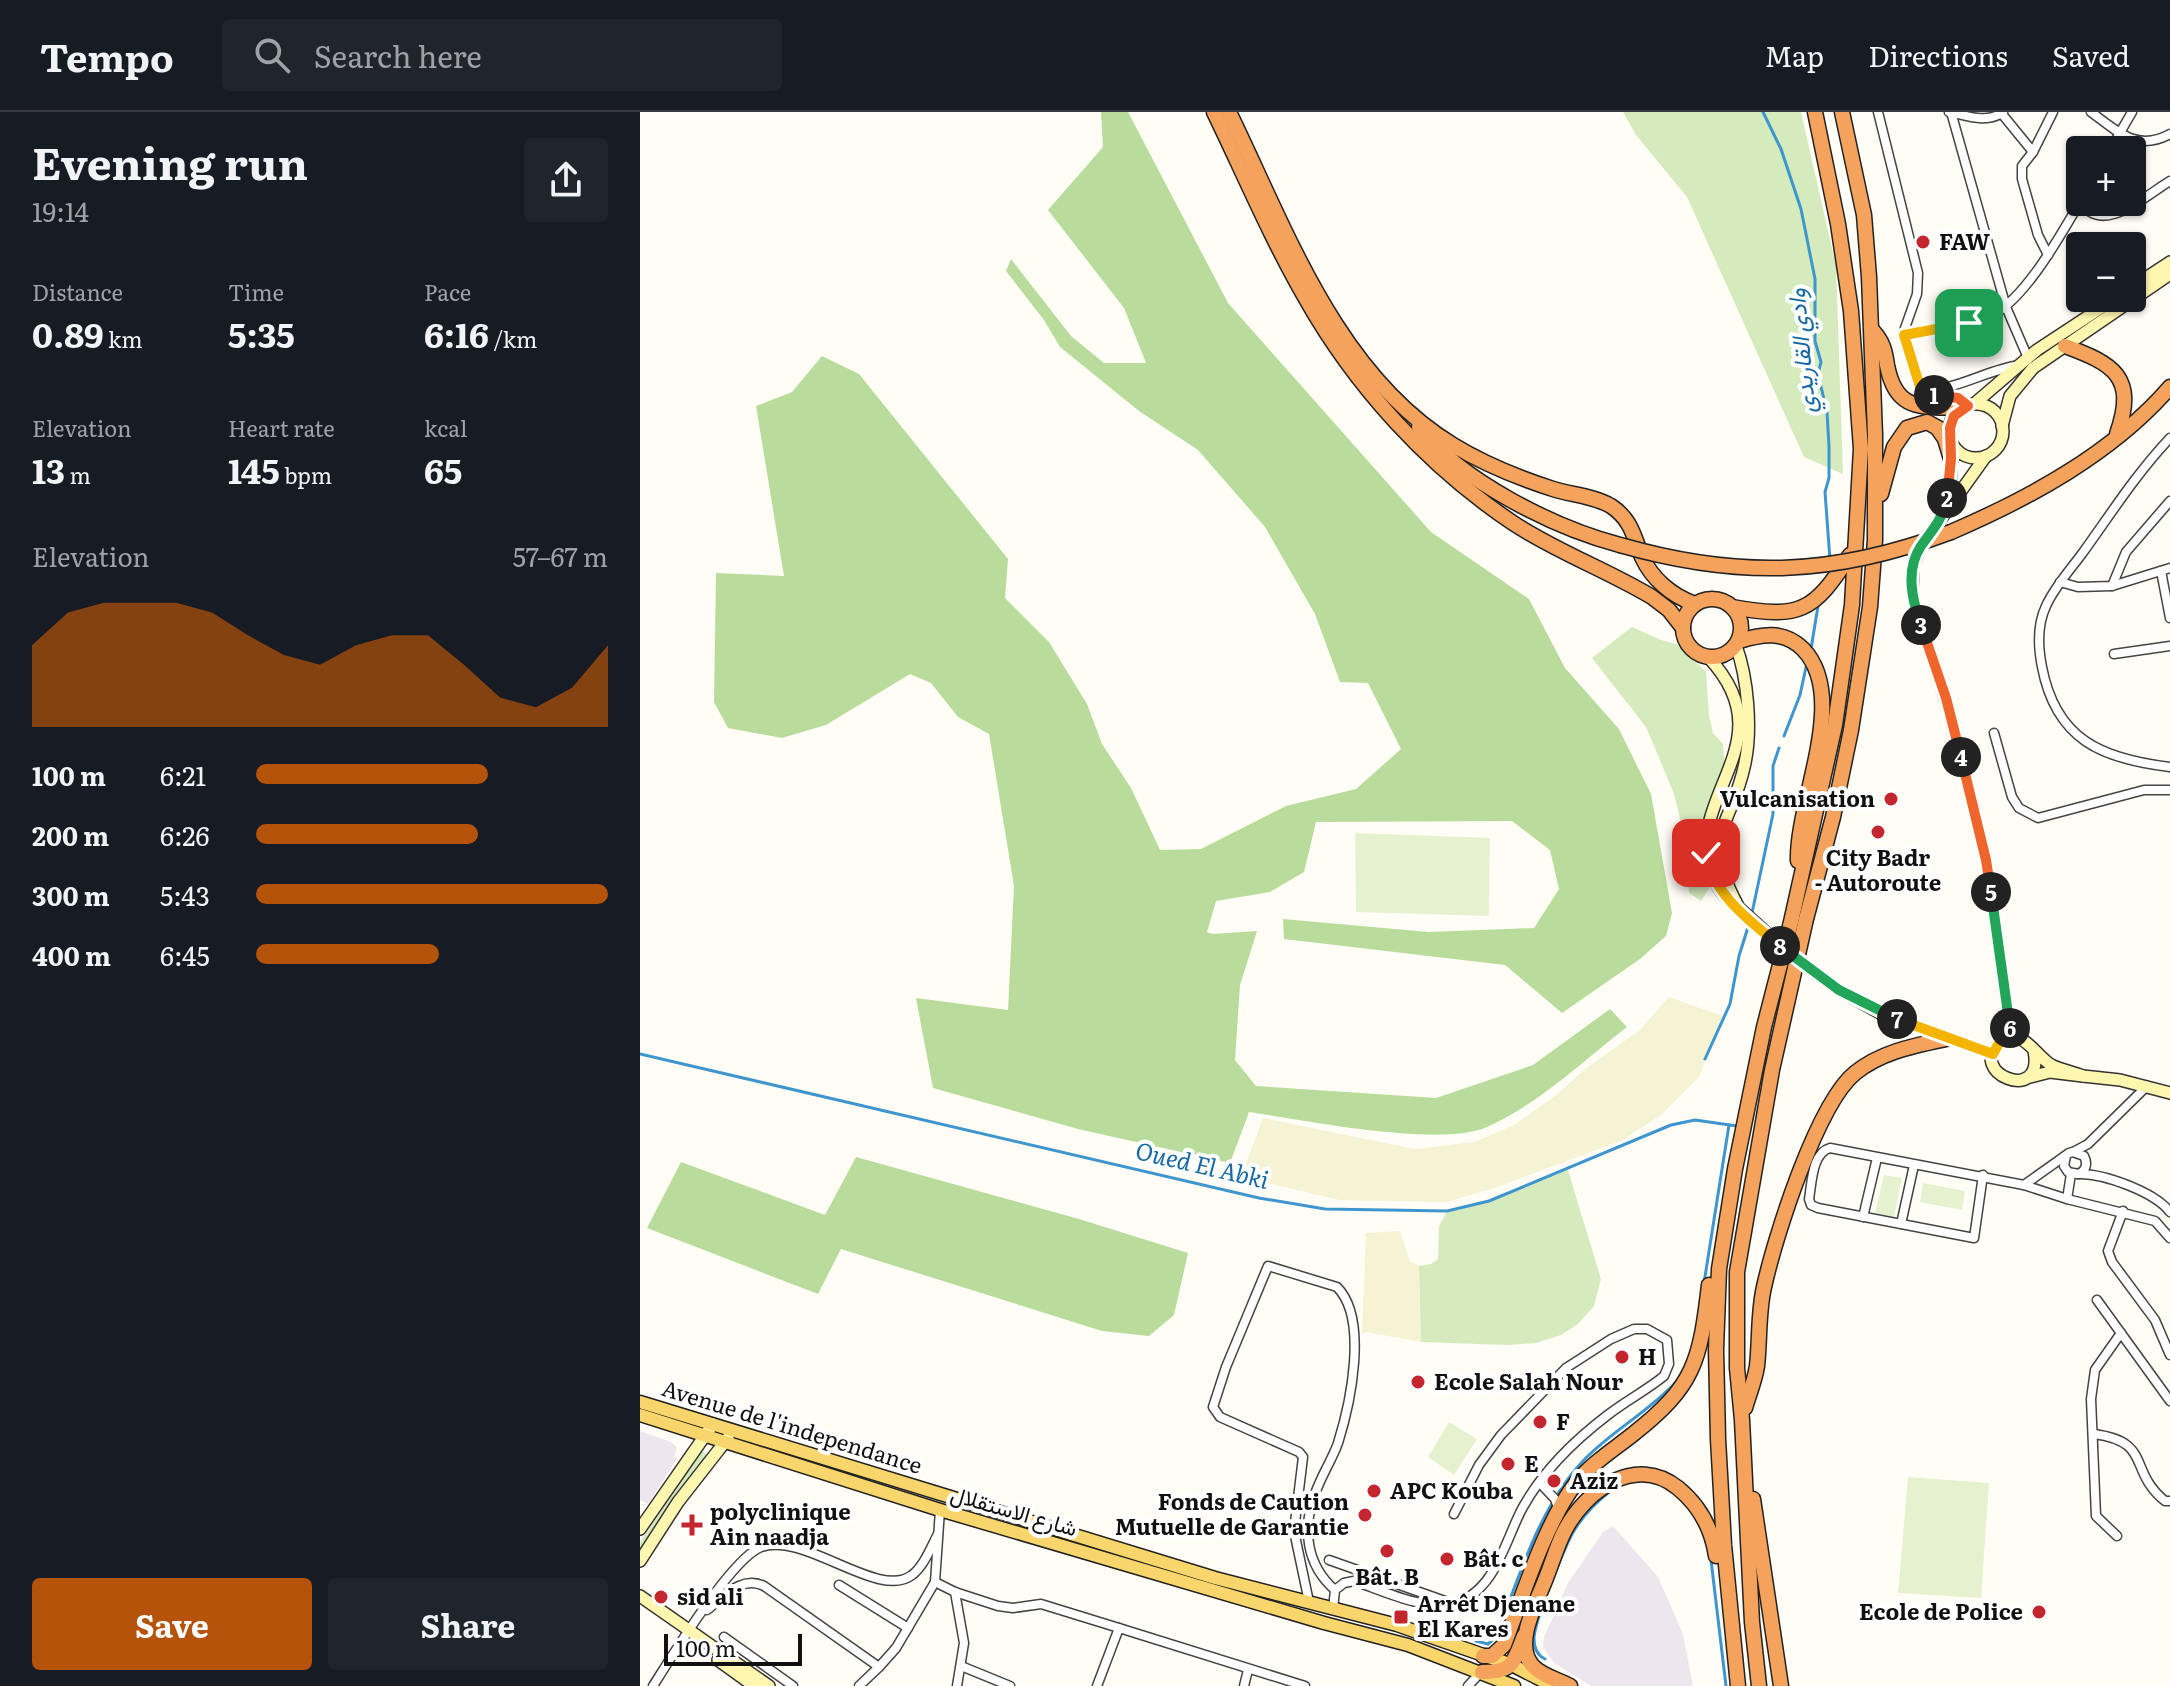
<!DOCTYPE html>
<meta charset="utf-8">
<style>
:root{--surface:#171b24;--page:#20242c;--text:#f1f3f6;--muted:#9ea1a6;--line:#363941;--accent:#b45309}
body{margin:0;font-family:Literata,Vazirmatn,serif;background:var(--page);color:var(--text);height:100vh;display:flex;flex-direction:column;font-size:30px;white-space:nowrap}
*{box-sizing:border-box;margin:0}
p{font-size:26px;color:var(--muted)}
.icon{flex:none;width:44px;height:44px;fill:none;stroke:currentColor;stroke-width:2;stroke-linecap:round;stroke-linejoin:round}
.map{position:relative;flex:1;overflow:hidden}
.details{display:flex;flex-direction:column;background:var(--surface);width:640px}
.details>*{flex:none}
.controls{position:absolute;left:1426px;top:24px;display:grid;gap:16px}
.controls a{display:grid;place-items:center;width:80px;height:80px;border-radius:8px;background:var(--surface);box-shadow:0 2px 6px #0004;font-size:40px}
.scale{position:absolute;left:24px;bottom:20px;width:138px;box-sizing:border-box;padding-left:8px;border:4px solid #111;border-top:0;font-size:22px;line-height:28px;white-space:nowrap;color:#111;-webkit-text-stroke:6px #fff;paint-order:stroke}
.pin{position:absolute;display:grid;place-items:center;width:68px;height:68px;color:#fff;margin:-34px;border-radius:16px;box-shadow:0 4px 12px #0006}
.km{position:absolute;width:40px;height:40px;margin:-20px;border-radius:50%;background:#222;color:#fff;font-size:22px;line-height:40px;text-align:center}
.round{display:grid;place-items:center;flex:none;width:84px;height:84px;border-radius:8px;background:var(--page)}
.summary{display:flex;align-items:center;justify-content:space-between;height:136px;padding:0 32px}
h1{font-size:44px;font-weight:700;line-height:60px}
.metrics{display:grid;grid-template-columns:repeat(3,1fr);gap:12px;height:136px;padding:8px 32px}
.metrics div{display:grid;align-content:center}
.metrics b{font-size:34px;font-weight:700}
.metrics small{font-size:22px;font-weight:400}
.metrics p{font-size:22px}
.chart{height:224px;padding:16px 32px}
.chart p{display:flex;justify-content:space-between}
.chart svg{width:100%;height:144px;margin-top:8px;fill:var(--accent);opacity:.7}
.button{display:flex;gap:16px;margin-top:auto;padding:16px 32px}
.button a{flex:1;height:92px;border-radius:8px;background:var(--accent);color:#fff;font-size:32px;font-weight:700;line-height:92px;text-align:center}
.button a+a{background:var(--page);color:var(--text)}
ul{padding:0 32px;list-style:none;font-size:26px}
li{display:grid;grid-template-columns:128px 96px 1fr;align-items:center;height:60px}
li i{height:20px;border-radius:10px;background:var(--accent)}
header{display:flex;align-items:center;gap:48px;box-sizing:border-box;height:112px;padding:0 40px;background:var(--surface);border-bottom:2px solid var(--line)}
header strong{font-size:38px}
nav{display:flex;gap:44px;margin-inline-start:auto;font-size:28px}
.search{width:560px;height:72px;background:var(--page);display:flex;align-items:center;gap:20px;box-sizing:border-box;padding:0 28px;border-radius:8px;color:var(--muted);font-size:30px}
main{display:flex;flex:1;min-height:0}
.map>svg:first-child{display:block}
.industrial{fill:#eee6ef}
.farmland{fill:#f6f3d4}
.green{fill:#d5ebbd}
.forest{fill:#b9dc9c}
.pitch{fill:#e6f2cf}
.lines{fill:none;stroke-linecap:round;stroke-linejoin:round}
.stream{stroke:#3f96cf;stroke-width:3}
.street-casing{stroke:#444;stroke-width:11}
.secondary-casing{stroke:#333;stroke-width:14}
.primary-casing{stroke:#222;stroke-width:15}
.highway-casing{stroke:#222;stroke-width:17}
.street{stroke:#fff;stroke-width:8}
.secondary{stroke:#fff6b0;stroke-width:11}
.primary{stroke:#f9d66b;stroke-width:12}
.highway{stroke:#f5a25d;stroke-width:14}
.secondary-bridge-casing{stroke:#333;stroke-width:14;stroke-linecap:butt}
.highway-bridge-casing{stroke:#222;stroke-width:17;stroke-linecap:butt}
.secondary-bridge{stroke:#fff6b0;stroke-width:11}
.highway-bridge{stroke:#f5a25d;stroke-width:14}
.split-1-casing{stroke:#fff;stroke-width:16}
.split-2-casing{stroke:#fff;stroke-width:16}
.split-3-casing{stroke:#fff;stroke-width:16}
.split-4-casing{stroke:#fff;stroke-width:16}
.split-5-casing{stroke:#fff;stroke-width:16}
.split-6-casing{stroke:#fff;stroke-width:16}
.split-7-casing{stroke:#fff;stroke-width:16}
.split-8-casing{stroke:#fff;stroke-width:16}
.split-9-casing{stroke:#fff;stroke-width:16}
.split-1{stroke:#f5b400;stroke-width:10}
.split-2{stroke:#f0652b;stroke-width:10}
.split-3{stroke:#22a559;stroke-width:10}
.split-4{stroke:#f0652b;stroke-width:10}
.split-5{stroke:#f0652b;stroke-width:10}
.split-6{stroke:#22a559;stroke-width:10}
.split-7{stroke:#f5b400;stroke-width:10}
.split-8{stroke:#22a559;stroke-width:10}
.split-9{stroke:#f5b400;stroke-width:10}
.poi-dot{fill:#c4262e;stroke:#fff;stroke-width:3}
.labels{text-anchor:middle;stroke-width:8;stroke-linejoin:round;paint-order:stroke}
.poi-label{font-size:22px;font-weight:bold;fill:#111;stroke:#fff;text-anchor:start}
.street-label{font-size:22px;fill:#111;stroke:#fff}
.water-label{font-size:24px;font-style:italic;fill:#1768a6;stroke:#fff}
</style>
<header>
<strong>Tempo</strong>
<div class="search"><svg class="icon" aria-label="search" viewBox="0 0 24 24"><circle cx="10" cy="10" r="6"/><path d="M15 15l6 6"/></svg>Search here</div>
<nav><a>Map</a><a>Directions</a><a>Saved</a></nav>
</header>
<main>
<section class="details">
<div class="summary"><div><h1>Evening run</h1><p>19:14</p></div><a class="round"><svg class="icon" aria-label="share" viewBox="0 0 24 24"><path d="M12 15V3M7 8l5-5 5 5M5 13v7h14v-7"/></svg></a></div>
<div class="metrics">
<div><p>Distance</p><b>0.89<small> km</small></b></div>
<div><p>Time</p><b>5:35</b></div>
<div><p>Pace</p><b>6:16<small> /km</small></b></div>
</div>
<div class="metrics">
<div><p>Elevation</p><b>13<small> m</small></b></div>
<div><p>Heart rate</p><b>145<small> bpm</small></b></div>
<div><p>kcal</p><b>65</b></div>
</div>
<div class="chart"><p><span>Elevation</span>57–67 m</p>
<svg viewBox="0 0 160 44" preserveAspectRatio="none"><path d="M0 44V19L10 9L20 6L30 6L40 6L50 9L60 16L70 22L80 25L90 19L100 16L110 16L120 25L130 35L140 38L150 32L160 19V44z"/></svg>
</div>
<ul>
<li><b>100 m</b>6:21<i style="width:66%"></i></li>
<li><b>200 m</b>6:26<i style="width:63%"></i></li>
<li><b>300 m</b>5:43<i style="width:100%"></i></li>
<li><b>400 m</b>6:45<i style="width:52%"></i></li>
</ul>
<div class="button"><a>Save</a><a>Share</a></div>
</section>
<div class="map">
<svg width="1530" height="1574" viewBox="0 0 1530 1574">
<rect width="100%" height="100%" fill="#fffdf5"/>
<g class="industrial">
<polygon points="0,1319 31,1330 37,1335 34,1345 37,1347 8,1392 0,1388"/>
<polygon points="973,1414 1018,1465 1043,1522 1053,1574 951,1574 914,1551 903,1535 904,1525 928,1471 963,1420"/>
</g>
<g class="farmland">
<polygon points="1029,885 1083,904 1059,965 1021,1003 981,1029 854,1076 807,1090 699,1088 619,1069 602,1062 623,1006 775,1037 834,1030 874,1013 915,984 944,958 1000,918"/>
<polygon points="760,1119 770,1149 779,1154 781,1230 726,1220 722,1222 726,1121"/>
</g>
<g class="green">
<polygon points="983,0 1161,0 1196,154 1203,362 1164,345 1047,85 996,23"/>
<polygon points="992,515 1021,528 1047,535 1053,547 1066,560 1069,604 1073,621 1083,632 1085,657 1064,738 1069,776 1061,789 1049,781 1045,727 1034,682 1012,629 1006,615 952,546"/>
<polygon points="927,1055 961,1167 954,1194 938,1212 921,1223 896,1231 867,1233 781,1230 779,1154 791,1152 798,1147 799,1114 807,1099 849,1089"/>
<polygon points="62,1339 67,1343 0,1441 0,1430"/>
</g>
<g class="forest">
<path d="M461,0H488L588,191L791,420L889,487L925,556L979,617L1011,682L1032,801L1026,824L1000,847L922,901L865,853L644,827L643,807L788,820L894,816L919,777L910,738L872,709L676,710L664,760L630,780L576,789L567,820L572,822L617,819L600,873L595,948L616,974L796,986L893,953L970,897L987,915C943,949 899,992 847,1015C799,1036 664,1008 609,1000L590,1051L438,1017L293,976L276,886L368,898L374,774L349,622L318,605L291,571L270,562L186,613L142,626L88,616L74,590L76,461L144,464L116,294L152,280L182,244L219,262L368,447L365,486L409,530L447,592L462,632L491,676L520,738L561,737L646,694L716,677L761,637L728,571L700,570L675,502L625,415L558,338L499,299L420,235L404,208L366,159L371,147L431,224L464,251H506L484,196L408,98L463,35Z"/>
<polygon points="216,1045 439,1107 548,1141 534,1203 509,1224 462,1219 201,1137 178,1182 7,1116 41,1050 185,1103"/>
</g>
<g class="pitch">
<polygon points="715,721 850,726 849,804 716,800"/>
<polygon points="1244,1063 1262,1066 1254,1105 1235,1101"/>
<polygon points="1283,1071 1325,1079 1322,1098 1280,1090"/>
<polygon points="809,1310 837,1327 814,1363 788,1345"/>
<polygon points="1268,1365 1349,1371 1341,1486 1258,1481"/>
</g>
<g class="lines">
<g class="stream">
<polyline points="1123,0 1141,37 1161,97 1175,167 1175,229 1181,250 1178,262 1187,300 1189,334 1189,366 1185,380 1190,448"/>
<polyline points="1171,537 1178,494"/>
<polyline points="1144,624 1160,583 1166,555"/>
<polyline points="1112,801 1133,702 1133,654 1139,636"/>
<polyline points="0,942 619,1086 685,1097 807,1099 849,1089 1031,1013 1055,1008 1097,1014"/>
<polyline points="1065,947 1090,892 1099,844 1109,812"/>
<polyline points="1064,1171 1089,1013"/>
<polyline points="1071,1448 1086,1574"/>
<path d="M836,1529L848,1532L856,1525C879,1466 898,1397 943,1349C971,1319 1009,1300 1037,1269"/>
<path d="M905,1547C897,1543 894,1536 894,1527C894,1509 923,1440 932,1422C941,1406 954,1392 969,1380"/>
</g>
<g class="street-casing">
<g id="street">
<polyline points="1238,0 1278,161 1277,182 1264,219 1285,294"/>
<path d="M1309,0C1327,4 1348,12 1363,0"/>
<polyline points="1311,0 1366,195 1388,246"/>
<path d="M1451,0C1478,20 1497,40 1530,22"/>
<polyline points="1362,2 1393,40"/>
<polyline points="1470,38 1492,0"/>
<path d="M1441,90C1462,125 1506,83 1530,69"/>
<polyline points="1408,143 1398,123 1382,67 1382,54 1393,40 1413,0"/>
<path d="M1264,223C1292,218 1323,216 1349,205C1385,188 1420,124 1440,90"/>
<path d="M1281,278C1317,279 1345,258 1380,253"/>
<path d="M1289,278C1302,290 1312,281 1328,294"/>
<path d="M1530,326C1497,361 1472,400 1444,439C1431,457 1415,474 1406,494C1397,513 1398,535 1402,555C1416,628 1462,647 1530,655"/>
<polyline points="1521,459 1530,506"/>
<polyline points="1420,470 1438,475 1472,474 1530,456"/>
<polyline points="1472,474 1486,440 1530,389"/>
<polyline points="1474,542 1530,534"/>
<polyline points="1354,621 1372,685 1379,696 1398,706 1504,678 1530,678"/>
<polyline points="1433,1040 1448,1032 1507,974"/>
<path d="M1438,1062C1463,1061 1515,1080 1530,1100"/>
<path d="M1343,1063L1334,1126L1178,1096L1171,1093L1169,1087C1172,1070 1172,1041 1190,1036L1384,1073L1427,1087L1515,1109L1530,1126"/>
<path d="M1384,1073L1429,1041L1433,1040L1444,1044C1448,1052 1446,1059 1438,1062L1428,1060L1424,1054L1426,1044"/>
<polyline points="1427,1087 1431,1062"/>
<polyline points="1483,1099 1468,1139 1472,1150 1515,1208 1530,1243"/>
<polyline points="1223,1105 1237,1046"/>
<polyline points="1261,1112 1274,1053"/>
<polyline points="1457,1188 1530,1289"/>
<path d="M1454,1322C1513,1330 1487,1358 1525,1389H1530"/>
<polyline points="900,1371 915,1387 919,1399"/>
<polyline points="1477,1424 1456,1404 1451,1287 1455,1258 1481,1221"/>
<polyline points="689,1448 805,1489"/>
<polyline points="295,1470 315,1480 358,1494 373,1496 401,1492 479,1516"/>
<polyline points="199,1473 268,1516"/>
<polyline points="315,1480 324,1531 317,1574"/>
<path d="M669,1490L654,1419L663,1345L659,1340L580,1305L573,1295L586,1255L628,1154L697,1175C729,1207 710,1293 698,1331C692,1348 681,1364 675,1382C662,1416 666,1453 695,1478"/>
<path d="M693,1497L695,1478L704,1471L714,1469C744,1479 783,1499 814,1491C855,1481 865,1428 883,1395C903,1359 936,1327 969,1302C987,1288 1007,1278 1024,1264L1029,1252L1027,1228L1007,1217H994L971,1227L926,1256L861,1323L839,1353L814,1402"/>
<path d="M67,1498C84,1485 101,1463 124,1474L239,1555L219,1574"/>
<polyline points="84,1525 153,1574"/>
<polyline points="321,1554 370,1574"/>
<polyline points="239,1555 256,1536 295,1470 300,1398"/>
<path d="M13,1574C32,1544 91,1447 121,1435C164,1419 239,1489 272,1463C284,1454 291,1435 298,1422"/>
<polyline points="457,1574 479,1516 665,1574"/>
<polyline points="604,1574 608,1558"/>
<polyline points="828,1574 841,1560"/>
</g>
</g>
<g class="secondary-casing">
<g id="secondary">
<polyline points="1492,175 1530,150"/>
<polyline points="1334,292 1397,238 1476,186"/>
<circle cx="1336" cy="319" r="27"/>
<polyline points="1362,314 1370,284 1393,256 1530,162"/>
<polyline points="1346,344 1280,436 1273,454 1272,482 1313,611 1346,748 1371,926"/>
<polyline points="1303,400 1310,373 1311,342"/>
<path d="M1096,534C1108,566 1112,618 1105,651C1092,716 1059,721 1097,792"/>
<path d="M1069,546C1148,631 1042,685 1072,762C1078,777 1085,787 1099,796"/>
<polyline points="1199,878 1240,901 1353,942"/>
<polyline points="1443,964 1480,968 1530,981"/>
<path d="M1386,966L1410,960L1443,964C1433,960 1422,958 1413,954C1396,946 1383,913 1361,930C1324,960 1405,994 1394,939"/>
<polyline points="0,1417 73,1312"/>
<polyline points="0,1449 38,1390 88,1326"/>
<polyline points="0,1484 129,1574"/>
<polyline points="78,1548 114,1574"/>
</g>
</g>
<g class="primary-casing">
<g id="primary">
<polyline points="0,1290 575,1466 757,1513 872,1553 907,1571"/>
<polyline points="0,1303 300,1398 684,1511 768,1533 874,1574"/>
</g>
</g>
<g class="highway-casing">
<g id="highway">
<path d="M574,0C604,62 631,126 665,185C715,274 788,354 873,411C917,440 967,458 1012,485L1029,498L1043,516"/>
<path d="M589,0C646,117 696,262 813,333C844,352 879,366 913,377C932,383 954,384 971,394C991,407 994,425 1002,445C1012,467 1032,484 1055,492"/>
<path d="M1233,219C1243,230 1245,239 1247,253C1256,301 1282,294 1323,296"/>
<path d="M1425,234C1474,252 1497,265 1477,322"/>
<path d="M779,315C820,369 915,416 980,433"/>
<polyline points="1298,317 1305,327 1311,347"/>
<polyline points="1241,382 1254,335 1267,316 1287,310 1309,322"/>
<path d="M1311,420C1390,386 1473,341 1530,275"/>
<circle cx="1072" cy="516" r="29"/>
<path d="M1092,495C1159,507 1173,501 1210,443"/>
<path d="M1099,529C1122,522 1144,518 1163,537C1210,586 1156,689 1158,749"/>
<path d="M1105,1296C1109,1282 1115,1268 1117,1254C1120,1227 1118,1201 1124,1175C1135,1125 1177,992 1215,961C1241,940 1273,934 1306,927"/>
<polyline points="1113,1387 1141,1574"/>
<path d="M843,1544H852L864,1533C882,1486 906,1409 936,1371C951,1352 973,1338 992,1323C1055,1274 1060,1249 1069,1173"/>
<path d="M842,1560C874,1560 873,1551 884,1524"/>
<path d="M930,1574C919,1568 900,1563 892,1553C873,1531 898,1488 906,1466C912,1451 917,1434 924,1420C945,1378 996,1342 1038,1376C1060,1394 1072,1417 1076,1444"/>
<polyline points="1098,1574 1084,1433 1078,1327 1076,1237 1079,1157 1095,1057 1124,915 1151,810 1195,613 1212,493 1221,337 1211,199 1198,112 1175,0"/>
<polyline points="1119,1574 1112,1510 1102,1308 1097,1256 1097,1160 1132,958 1166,807 1193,705 1211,618 1230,495 1235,428 1235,323 1229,165 1224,103 1202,0"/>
</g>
</g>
<use href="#street" class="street"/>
<use href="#secondary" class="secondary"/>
<use href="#primary" class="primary"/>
<use href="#highway" class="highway"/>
<g class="secondary-bridge-casing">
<polyline id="secondary-bridge" points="1099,796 1153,845 1199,878"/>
</g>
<g class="highway-bridge-casing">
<path id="highway-bridge" d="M980,433C1099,467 1194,464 1311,420"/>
</g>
<use href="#secondary-bridge" class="secondary-bridge"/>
<use href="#highway-bridge" class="highway-bridge"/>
</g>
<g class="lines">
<g class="split-1-casing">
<polyline id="split-1" points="1294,283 1289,278 1281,278 1264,223 1329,211"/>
</g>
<g class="split-2-casing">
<polyline id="split-2" points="1294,283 1318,286 1328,294 1314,304 1310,316 1311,347 1307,386"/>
</g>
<g class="split-3-casing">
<path id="split-3" d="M1281,513C1272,488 1265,458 1281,434C1295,414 1301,410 1307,386"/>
</g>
<g class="split-4-casing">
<polyline id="split-4" points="1281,513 1306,586 1321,645"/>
</g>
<g class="split-5-casing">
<polyline id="split-5" points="1321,645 1346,748 1351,780"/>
</g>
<g class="split-6-casing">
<polyline id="split-6" points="1351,780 1370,916"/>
</g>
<g class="split-7-casing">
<polyline id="split-7" points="1257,907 1353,942 1359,931 1371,926 1370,916"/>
</g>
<g class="split-8-casing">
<polyline id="split-8" points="1140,834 1199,878 1257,907"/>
</g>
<g class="split-9-casing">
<path id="split-9" d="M1066,741C1073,783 1109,808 1140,834"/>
</g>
<use href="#split-1" class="split-1"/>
<use href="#split-2" class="split-2"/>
<use href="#split-3" class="split-3"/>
<use href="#split-4" class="split-4"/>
<use href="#split-5" class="split-5"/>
<use href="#split-6" class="split-6"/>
<use href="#split-7" class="split-7"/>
<use href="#split-8" class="split-8"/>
<use href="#split-9" class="split-9"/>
</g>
<g class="poi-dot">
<circle cx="1283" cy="130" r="8"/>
<circle cx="1251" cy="687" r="8"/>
<circle cx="1238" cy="720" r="8"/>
<circle cx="982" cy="1245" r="8"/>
<circle cx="778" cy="1270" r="8"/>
<circle cx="900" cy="1310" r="8"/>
<circle cx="868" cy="1352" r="8"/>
<circle cx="914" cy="1369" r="8"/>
<circle cx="734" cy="1379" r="8"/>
<circle cx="725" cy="1403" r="8"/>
<path d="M48 1401h8v8h8v8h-8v8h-8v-8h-8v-8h8z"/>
<circle cx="747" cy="1439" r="8"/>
<circle cx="807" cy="1447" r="8"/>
<circle cx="21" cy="1485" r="8"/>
<circle cx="1399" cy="1500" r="8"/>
<rect x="753" y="1497" width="16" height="16" rx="4"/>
</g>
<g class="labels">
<g class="poi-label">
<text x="1299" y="138">FAW</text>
<text x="1235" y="695" text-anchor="end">Vulcanisation</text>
<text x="1238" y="754" text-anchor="middle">City Badr<tspan x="1238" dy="25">- Autoroute</tspan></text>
<text x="998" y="1253">H</text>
<text x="794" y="1278">Ecole Salah Nour</text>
<text x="916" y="1318">F</text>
<text x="884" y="1360">E</text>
<text x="930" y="1377">Aziz</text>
<text x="750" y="1387">APC Kouba</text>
<text x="709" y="1398" text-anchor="end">Fonds de Caution<tspan x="709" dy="25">Mutuelle de Garantie</tspan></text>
<text x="70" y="1408">polyclinique<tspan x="70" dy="25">Ain naadja</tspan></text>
<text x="823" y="1455">Bât. c</text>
<text x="747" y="1473" text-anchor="middle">Bât. B</text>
<text x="37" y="1493">sid ali</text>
<text x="777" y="1500">Arrêt Djenane<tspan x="777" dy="25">El Kares</tspan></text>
<text x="1383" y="1508" text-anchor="end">Ecole de Police</text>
</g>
<g class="street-label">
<text transform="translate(152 1315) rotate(17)" y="8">Avenue de l'independance</text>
<text transform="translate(374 1399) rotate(16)" y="8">شارع الاستقلال</text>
</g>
<g class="water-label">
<text transform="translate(1162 239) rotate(-95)" y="8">وادي القاريدي</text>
<text transform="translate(562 1054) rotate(13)" y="8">Oued El Abki</text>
</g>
</g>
</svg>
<div class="controls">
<a>+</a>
<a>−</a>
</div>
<div class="scale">100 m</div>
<div class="pin" style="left:1329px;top:211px;background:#1e9e55"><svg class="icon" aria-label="arrive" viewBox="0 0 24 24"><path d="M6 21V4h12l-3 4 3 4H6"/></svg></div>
<div class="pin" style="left:1066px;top:741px;background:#d93025"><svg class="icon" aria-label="check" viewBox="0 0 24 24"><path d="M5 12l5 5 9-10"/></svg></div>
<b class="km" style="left:1294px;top:283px">1</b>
<b class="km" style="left:1307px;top:386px">2</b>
<b class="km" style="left:1281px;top:513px">3</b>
<b class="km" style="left:1321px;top:645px">4</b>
<b class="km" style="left:1351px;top:780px">5</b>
<b class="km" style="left:1370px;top:916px">6</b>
<b class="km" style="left:1257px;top:907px">7</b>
<b class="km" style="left:1140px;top:834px">8</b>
</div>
</main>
